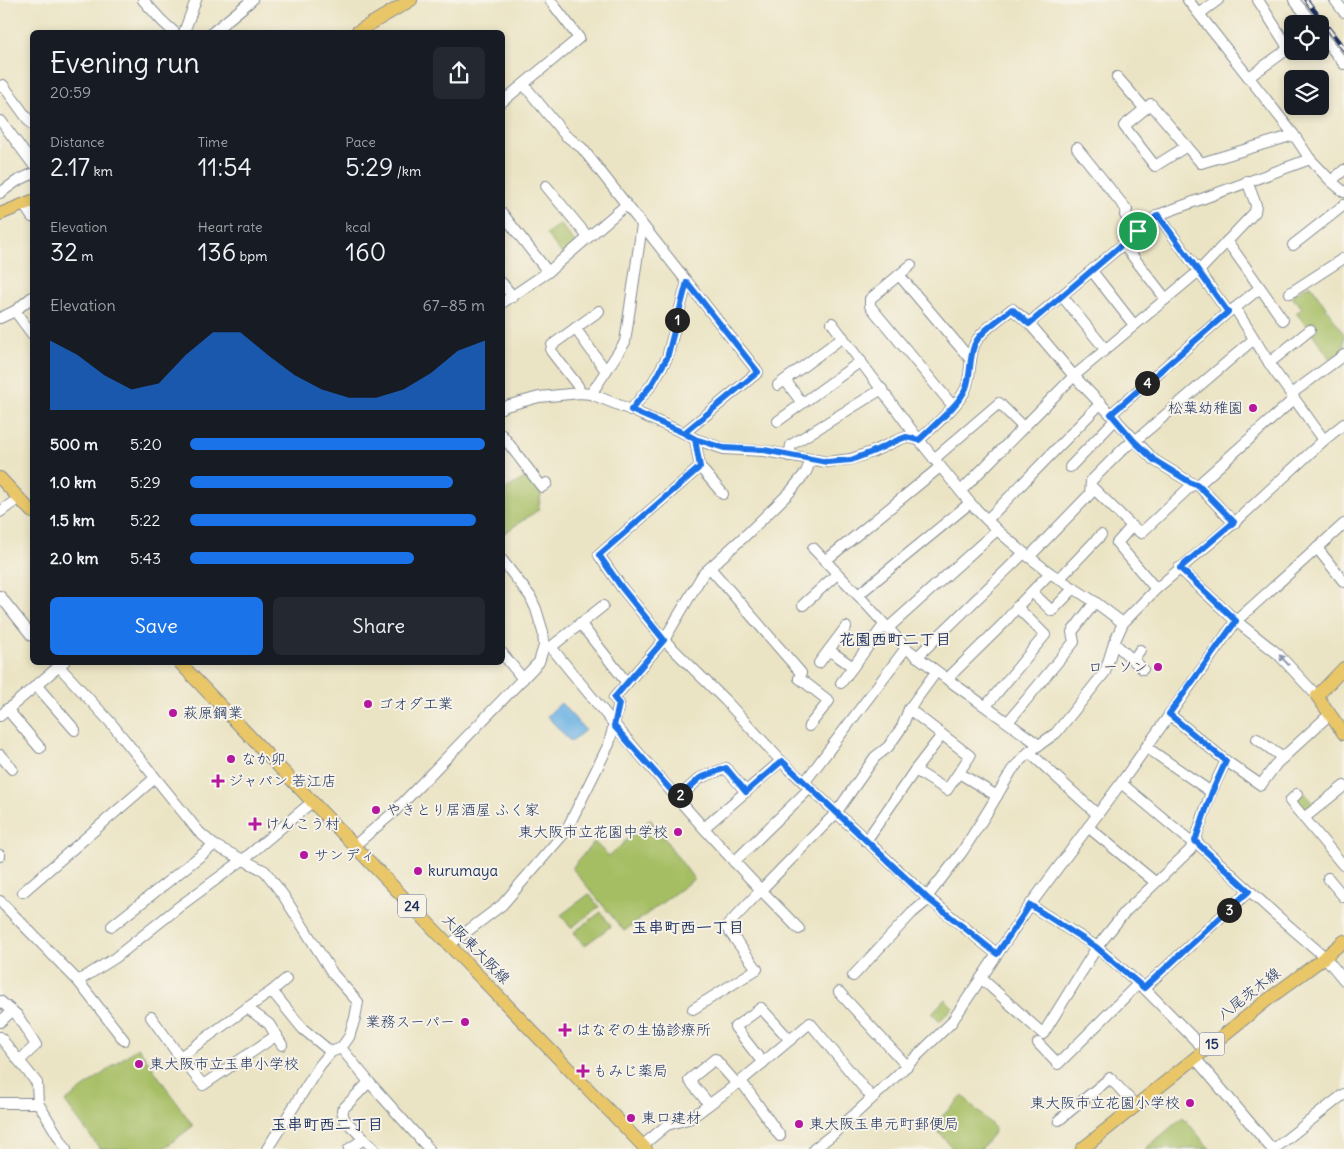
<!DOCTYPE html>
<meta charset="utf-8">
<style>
:root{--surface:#171b24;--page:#242831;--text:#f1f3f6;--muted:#9ea1a6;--accent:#1a73e8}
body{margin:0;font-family:Delius,"Klee One",sans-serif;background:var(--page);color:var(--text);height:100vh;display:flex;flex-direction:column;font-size:19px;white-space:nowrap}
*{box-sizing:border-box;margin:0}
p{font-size:16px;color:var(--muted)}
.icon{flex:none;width:28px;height:28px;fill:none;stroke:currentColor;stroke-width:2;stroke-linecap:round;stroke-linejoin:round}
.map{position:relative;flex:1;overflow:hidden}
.details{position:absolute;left:30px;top:30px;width:475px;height:635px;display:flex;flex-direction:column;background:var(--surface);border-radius:8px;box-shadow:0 2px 8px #0003}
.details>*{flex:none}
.buttons{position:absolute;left:1284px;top:15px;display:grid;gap:10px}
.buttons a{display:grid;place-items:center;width:45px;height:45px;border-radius:8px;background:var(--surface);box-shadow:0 2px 8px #0003;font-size:25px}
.pin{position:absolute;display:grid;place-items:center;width:42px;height:42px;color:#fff;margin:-21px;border:2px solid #fff;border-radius:50%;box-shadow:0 1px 5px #0007}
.km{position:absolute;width:25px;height:25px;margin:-12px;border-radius:50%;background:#222;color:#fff;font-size:14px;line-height:25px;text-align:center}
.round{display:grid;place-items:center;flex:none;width:52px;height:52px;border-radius:8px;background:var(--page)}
.head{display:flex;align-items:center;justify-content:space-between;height:85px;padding:0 20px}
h1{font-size:28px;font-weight:600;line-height:38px}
.metrics{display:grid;grid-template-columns:repeat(3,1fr);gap:8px;height:85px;padding:5px 20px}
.metrics div{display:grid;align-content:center}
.metrics b{font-size:25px;font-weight:600}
.metrics small{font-size:14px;font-weight:400}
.metrics p{font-size:14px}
.chart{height:140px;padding:10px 20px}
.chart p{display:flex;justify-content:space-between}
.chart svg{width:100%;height:90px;margin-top:5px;fill:var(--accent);opacity:.7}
.primary-button{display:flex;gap:10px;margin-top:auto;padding:10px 20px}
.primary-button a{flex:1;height:58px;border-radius:8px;background:var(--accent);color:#fff;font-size:20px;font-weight:600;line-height:58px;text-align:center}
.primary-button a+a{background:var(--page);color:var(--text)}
ul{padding:0 20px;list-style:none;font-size:16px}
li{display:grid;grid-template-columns:80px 60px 1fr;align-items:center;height:38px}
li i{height:12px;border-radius:6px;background:var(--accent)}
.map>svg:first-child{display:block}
.green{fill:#a6be64;stroke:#607661}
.water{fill:#6eb3e4;stroke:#4471a1}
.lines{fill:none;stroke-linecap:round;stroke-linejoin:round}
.minor-casing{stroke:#838a91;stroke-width:12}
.major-casing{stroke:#838a91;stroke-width:14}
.minor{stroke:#fff;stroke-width:10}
.major{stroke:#e9c769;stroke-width:12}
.rail-casing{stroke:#1b2f5e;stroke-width:5}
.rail{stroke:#f7f3e8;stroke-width:3;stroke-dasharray:9;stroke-linecap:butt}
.oneway{fill:#8d97ae}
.route-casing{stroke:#fff;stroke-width:10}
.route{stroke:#1a73e8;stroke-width:6}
.poi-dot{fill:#b5179e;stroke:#f7f3e8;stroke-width:2}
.labels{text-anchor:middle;stroke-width:4;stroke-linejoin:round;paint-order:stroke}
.shield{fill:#f7f3e8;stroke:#5d6a87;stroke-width:1}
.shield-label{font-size:14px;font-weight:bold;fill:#1b2f5e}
.poi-label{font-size:15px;fill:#1b2f5e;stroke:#f7f3e8;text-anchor:start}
.street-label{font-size:15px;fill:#1b2f5e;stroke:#f7f3e8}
.neighbourhood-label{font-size:16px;font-weight:bold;fill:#1b2f5e;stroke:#f7f3e8}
</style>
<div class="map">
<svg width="1344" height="1149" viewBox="0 0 1344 1149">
<rect width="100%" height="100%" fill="#f7f3e8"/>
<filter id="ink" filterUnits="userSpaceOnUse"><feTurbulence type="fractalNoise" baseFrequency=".02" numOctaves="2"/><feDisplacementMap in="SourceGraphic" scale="10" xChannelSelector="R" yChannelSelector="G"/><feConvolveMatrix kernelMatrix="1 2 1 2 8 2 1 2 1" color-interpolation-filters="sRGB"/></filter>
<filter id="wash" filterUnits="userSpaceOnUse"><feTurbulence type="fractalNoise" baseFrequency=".0096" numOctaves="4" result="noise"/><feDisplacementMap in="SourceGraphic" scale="20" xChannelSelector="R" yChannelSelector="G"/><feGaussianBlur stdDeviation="1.12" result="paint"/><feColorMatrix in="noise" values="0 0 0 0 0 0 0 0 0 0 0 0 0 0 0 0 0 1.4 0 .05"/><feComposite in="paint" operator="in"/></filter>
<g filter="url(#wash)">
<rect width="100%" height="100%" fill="#ebe4c4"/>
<g class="green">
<polygon points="560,224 576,244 563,255 546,234"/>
<polygon points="1310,284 1344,334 1344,350 1330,359 1310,330 1296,313 1302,308 1291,296"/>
<polygon points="530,475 542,491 538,510 503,534 502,491"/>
<polygon points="1303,791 1316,806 1304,815 1292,801"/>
<polygon points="650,819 694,879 624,931 572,868 594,842 609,856"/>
<polygon points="589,894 599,907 571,928 561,915"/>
<polygon points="601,912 611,926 584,946 574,932"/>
<polygon points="945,999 953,1007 940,1021 932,1013"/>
<polygon points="138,1047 193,1126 163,1149 100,1149 65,1102"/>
<polygon points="963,1096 995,1128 993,1134 981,1149 953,1149 933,1125"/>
<polygon points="1183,1117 1210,1149 1145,1149"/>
</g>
<polygon class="water" points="561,703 585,730 571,742 547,716"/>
</g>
<g filter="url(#ink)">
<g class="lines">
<g class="minor-casing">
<g id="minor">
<polyline points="143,0 162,21 174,32"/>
<polyline points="1188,0 1294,135 1310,159 1331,181 1344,192"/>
<polyline points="1294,0 1313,24"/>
<polyline points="1335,0 1344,12"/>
<polyline points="1199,14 1218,0"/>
<polyline points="184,32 196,0"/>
<polyline points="213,32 252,0"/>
<polyline points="1320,33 1344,64"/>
<polyline points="1117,77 1145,109"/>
<polyline points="1249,77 1288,49 1284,41 1258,0"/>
<polyline points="524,85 565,135 582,148 758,372 684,433"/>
<polyline points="0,87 3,85 32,125"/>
<polyline points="502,102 579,38 550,0"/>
<polyline points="1,121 32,163"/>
<polyline points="1187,146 1155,166 1124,126 1151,104 1156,110 1201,163 1294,135"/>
<polyline points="1077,148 1127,210 1125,215 1138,231"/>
<polyline points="1331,181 1344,170"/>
<polyline points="546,186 588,237"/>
<polyline points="0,193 17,181 32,174"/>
<polyline points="24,205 32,217"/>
<polyline points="502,213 548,272"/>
<polyline points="1158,215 1228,312"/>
<polyline points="1227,241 1283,320"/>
<polyline points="1123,244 1166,299"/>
<polyline points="1293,245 1344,205"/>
<polyline points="911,265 870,299 870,306 953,406"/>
<polyline points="1092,271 1134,325"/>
<polyline points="899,275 971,360"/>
<polyline points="502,283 513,297"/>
<polyline points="1290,293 1344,258"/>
<polyline points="1062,296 1105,349"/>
<polyline points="502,303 548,272 626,205"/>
<polyline points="1235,308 1260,288"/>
<polyline points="15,311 32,297"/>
<polyline points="0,318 15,311 32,334"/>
<polyline points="832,323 919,440 970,503 997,530 1024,553 1050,573 1095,602 1123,623"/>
<polyline points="1029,323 1158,215 1310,159"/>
<polyline points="575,328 606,371"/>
<polyline points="1269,363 1310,330"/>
<polyline points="785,380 802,403"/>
<polyline points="778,385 843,337"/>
<polyline points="580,393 578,386 551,351 552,345 599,311"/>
<polyline points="591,394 625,342 642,225"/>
<polyline points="1291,394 1344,355"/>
<polyline points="502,408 506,406 539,397 580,393 591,394 631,410 684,433 695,439 724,449 765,451 827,462 851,459 872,452 898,440 906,437 919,440"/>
<polyline points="631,410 652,384 667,358 687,282"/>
<polyline points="1111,414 1228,312 1235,308 1273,369 1324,440"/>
<polyline points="778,421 861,361"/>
<polyline points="502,435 542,487 547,483"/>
<polyline points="695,439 700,467 599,555 622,588 664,640 726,701 781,761 927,897 997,954"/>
<path d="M919,440C932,428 960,404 966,388C971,375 969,360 974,346C978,333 1001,318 1012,309L1029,323L1074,376L1154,460L1193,484L1198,485L1234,523"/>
<polyline points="789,456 791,445 882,389"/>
<polyline points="934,459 999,403 1023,427"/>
<polyline points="700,467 723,494"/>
<polyline points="1070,467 1116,419"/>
<polyline points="1198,485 1294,399"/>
<polyline points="1091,486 1132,526 1117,543 1156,589"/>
<polyline points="961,491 1074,376 1199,271 1255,212 1256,205 1247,181"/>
<polyline points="970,503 858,595 906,648 947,679 1039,745"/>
<polyline points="0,512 19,498"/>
<polyline points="987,520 1101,403"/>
<polyline points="1132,526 1141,533 1193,484"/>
<polyline points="813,548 858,595"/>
<polyline points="1317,548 1344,582"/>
<polyline points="1029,557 1090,494 1091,481 1125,447 1135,441 1254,339"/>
<polyline points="825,561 940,467"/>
<polyline points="710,568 801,673 799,678 829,701 809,726"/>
<polyline points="1179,568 1236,621 1278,654 1317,696"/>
<polyline points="1059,579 1101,535"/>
<polyline points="1032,592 1052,611 1074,588"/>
<polyline points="0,596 32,636"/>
<polyline points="803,605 837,574"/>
<polyline points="580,623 627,683"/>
<polyline points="887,629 997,530"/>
<polyline points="1114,643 1143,669"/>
<path d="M544,646L551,647C618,730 687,813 761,890L726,927L757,969L693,1009"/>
<polyline points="551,647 603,606"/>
<polyline points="829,650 853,667"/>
<polyline points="502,653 523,679"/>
<polyline points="917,657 1024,553"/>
<polyline points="1133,660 1140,650"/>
<polyline points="55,662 111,723 199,832 214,845 265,871 283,895 333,974 358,1002 355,1018 349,1037 341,1048 331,1052 320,1065 267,1149"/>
<polyline points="819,663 846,627"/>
<polyline points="947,679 1004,623 1017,607 1050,573"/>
<polyline points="841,683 884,625"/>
<polyline points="36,685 75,730"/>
<polyline points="986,706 1045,635 1017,607"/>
<polyline points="7,709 40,748"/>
<polyline points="909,709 970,756 947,790 915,770"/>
<polyline points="0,716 64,662"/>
<polyline points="1008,722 1074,642 1072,632 1095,602"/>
<polyline points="1257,739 1283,758"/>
<polyline points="1146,747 1211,792"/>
<polyline points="1029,752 1097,814"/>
<polyline points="0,755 12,769"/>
<polyline points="1226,761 1261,785 1277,763 1330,714"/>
<polyline points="959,773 997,796"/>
<polyline points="804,783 906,648"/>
<polyline points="1121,783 1194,844"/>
<polyline points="1297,794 1290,801 1343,865 1344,864"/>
<polyline points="678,798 700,778 726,768 746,792"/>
<polyline points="1304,818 1344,786"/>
<polyline points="1088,827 1155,882"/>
<polyline points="704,828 781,761"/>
<polyline points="866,841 915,770 942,735"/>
<polyline points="1195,841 1275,914 1325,957 1344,980"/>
<polyline points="354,846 394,812 539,662 544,646 543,632 536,609 530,596 502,560"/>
<polyline points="0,855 0,856"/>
<polyline points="734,862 810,788"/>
<polyline points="1328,878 1344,897"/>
<polyline points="23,892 155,778"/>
<polyline points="927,897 962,852 988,811 1012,770 1029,752 1056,733 1105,672 1114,643 1123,623 1156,589 1234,523 1324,440 1344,424"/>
<polyline points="0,901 78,981 124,1040"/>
<polyline points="1030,905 1097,947 1144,988 1204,1049"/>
<polyline points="112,926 214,845"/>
<polyline points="799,929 761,890 836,813 875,757 888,747 902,727 909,709 936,672"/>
<polyline points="449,945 502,905 566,831 609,744 619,704 614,698 664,640 703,574 747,534 790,492 806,472 811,460"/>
<polyline points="853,976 912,913 929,899"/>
<polyline points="981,978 1043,1034 1097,947 1125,912 1190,850 1195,841 1211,792 1226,761 1169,714"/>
<polyline points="78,981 115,958 180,906 244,859 312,802"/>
<polyline points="1144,988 1249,891"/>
<polyline points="272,991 303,1029 331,1052"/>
<polyline points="839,992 907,1066"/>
<polyline points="0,1001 17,1015 36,1045 19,1061"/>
<polyline points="247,1008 272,991 286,979"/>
<polyline points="151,1017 180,1057 203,1085 277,1035"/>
<polyline points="0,1022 12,1011"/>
<polyline points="0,1037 37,1083 38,1103"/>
<polyline points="1038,1043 1058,1064 1139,983"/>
<polyline points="341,1048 369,1082 429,1149"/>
<polyline points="180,1057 247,1008 269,1024 282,1045"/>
<polyline points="1195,1058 1272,1149"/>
<polyline points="763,1063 735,1027 761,1008 790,1040"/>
<polyline points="741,1081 780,1136"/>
<polyline points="369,1082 342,1110 344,1119 374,1149"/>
<polyline points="0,1103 38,1103 66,1149"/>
<polyline points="709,1104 689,1080 715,1059 737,1084"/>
<polyline points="1059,1120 1110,1078 1136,1106"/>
<polyline points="643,1145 667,1125 691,1118 741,1081 810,1023 872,1098"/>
<polyline points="349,1149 364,1139"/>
<polyline points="814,1149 832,1135 892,1080 951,1023 1030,905 1121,783 1236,621 1344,524"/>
<polyline points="1274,1149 1344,1094"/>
</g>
</g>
<g class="major-casing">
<g id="major">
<polyline points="357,32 411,0"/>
<polyline points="0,214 32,201"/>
<polyline points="0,478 32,512"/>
<polyline points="179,662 449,945 646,1149"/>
<polyline points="1344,668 1317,696 1344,734"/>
<polyline points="1082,1149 1266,1001 1325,957 1344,941"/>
</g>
</g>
<use href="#minor" class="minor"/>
<use href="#major" class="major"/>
<g class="rail-casing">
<polyline id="rail" points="1306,0 1344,49"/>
</g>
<use href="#rail" class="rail"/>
</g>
<defs><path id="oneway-solid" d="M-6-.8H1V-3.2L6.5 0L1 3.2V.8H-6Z" transform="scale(1.25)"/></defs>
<use class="oneway" href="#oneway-solid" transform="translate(1284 660) rotate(-133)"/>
</g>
<g class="lines" filter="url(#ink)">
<g class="route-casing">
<path id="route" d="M1138,231L1029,324L1012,309C1001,318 978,333 974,346C969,360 971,375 966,388C960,404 931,428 919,440L906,437L898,440L872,452L851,460L827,462L764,450L724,448L695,439L684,433L631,410L652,384L667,358L687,282L758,372L684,433L695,439L700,467L599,555L622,588L664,640L614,698L619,704L614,726L678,798L700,778L726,768L746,792L782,761L927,898L997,954L1030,905L1096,947L1144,988L1249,891L1195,841L1212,792L1226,761L1169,714L1236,621L1180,568L1234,522L1198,485L1193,484L1154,460L1134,441L1111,414L1228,312L1158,215L1138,231"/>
</g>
<use href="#route" class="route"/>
</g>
<g class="poi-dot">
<circle cx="1253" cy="408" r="5"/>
<circle cx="1158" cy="667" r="5"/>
<circle cx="368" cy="704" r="5"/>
<circle cx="173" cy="713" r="5"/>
<circle cx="231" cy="759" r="5"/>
<path d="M215.5 773.5h5v5h5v5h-5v5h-5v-5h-5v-5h5z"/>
<circle cx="376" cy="810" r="5"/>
<path d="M252.5 816.5h5v5h5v5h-5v5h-5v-5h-5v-5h5z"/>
<circle cx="678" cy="832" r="5"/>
<circle cx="304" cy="855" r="5"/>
<circle cx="418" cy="871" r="5"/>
<circle cx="465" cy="1022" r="5"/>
<path d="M562.5 1022.5h5v5h5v5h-5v5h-5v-5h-5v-5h5z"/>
<circle cx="139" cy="1064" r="5"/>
<path d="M580.5 1063.5h5v5h5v5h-5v5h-5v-5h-5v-5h5z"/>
<circle cx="1190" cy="1103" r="5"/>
<circle cx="631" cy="1118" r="5"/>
<circle cx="799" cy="1124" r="5"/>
</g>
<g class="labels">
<g class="shield">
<rect x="398" y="894.5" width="28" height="23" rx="4"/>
<rect x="1199.5" y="1032.5" width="25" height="23" rx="4"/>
</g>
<g class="shield-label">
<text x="412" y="911">24</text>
<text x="1212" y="1049">15</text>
</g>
<g class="poi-label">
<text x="1243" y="413" text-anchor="end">松葉幼稚園</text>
<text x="1148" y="672" text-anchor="end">ローソン</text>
<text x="378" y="709">ゴオダ工業</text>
<text x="183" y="718">萩原鋼業</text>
<text x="241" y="764">なか卯</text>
<text x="228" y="786">ジャパン 若江店</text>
<text x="386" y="815">やきとり居酒屋 ふく家</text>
<text x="265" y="829">けんこう村</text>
<text x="668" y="837" text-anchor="end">東大阪市立花園中学校</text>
<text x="314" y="860">サンディ</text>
<text x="428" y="876">kurumaya</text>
<text x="455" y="1027" text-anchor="end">業務スーパー</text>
<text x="576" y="1035">はなぞの生協診療所</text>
<text x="149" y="1069">東大阪市立玉串小学校</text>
<text x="593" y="1076">もみじ薬局</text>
<text x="1180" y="1108" text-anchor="end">東大阪市立花園小学校</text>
<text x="641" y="1123">東口建材</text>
<text x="809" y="1129">東大阪玉串元町郵便局</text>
</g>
<g class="street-label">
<text transform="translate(476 949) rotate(46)" y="5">大阪東大阪線</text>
<text transform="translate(1249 994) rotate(-38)" y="5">八尾茨木線</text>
</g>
<g class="neighbourhood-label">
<text x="895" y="645">花園西町二丁目</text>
<text x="688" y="933">玉串町西一丁目</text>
<text x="327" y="1130">玉串町西二丁目</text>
</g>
</g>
</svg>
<div class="buttons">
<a><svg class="icon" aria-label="locate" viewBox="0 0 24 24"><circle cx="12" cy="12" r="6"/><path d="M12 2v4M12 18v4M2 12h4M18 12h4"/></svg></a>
<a><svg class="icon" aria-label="layers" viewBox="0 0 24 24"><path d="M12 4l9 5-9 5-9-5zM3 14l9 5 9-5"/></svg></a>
</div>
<div class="pin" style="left:1138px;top:231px;background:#1e9e55"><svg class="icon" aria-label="arrive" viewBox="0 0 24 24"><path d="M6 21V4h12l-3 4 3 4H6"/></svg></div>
<b class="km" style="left:677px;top:320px">1</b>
<b class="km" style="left:680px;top:795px">2</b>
<b class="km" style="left:1229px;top:910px">3</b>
<b class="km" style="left:1147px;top:383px">4</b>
<section class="details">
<div class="head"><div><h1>Evening run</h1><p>20:59</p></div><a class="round"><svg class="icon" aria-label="share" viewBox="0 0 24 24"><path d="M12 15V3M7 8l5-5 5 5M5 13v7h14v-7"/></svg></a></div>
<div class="metrics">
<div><p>Distance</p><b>2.17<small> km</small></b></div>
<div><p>Time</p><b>11:54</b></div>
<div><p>Pace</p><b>5:29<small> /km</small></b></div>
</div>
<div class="metrics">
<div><p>Elevation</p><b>32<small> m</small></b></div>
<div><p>Heart rate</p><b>136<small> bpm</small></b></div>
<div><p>kcal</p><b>160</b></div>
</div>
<div class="chart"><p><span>Elevation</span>67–85 m</p>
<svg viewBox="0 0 160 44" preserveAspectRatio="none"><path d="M0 44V10L10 17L20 27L30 34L40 31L50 17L60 6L70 6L80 17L90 27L100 34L110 38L120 38L130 34L140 26L150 15L160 10V44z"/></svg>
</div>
<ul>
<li><b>500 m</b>5:20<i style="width:100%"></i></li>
<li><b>1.0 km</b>5:29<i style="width:89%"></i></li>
<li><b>1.5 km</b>5:22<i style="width:97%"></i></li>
<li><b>2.0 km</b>5:43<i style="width:76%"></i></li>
</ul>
<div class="primary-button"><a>Save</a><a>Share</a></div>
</section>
</div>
